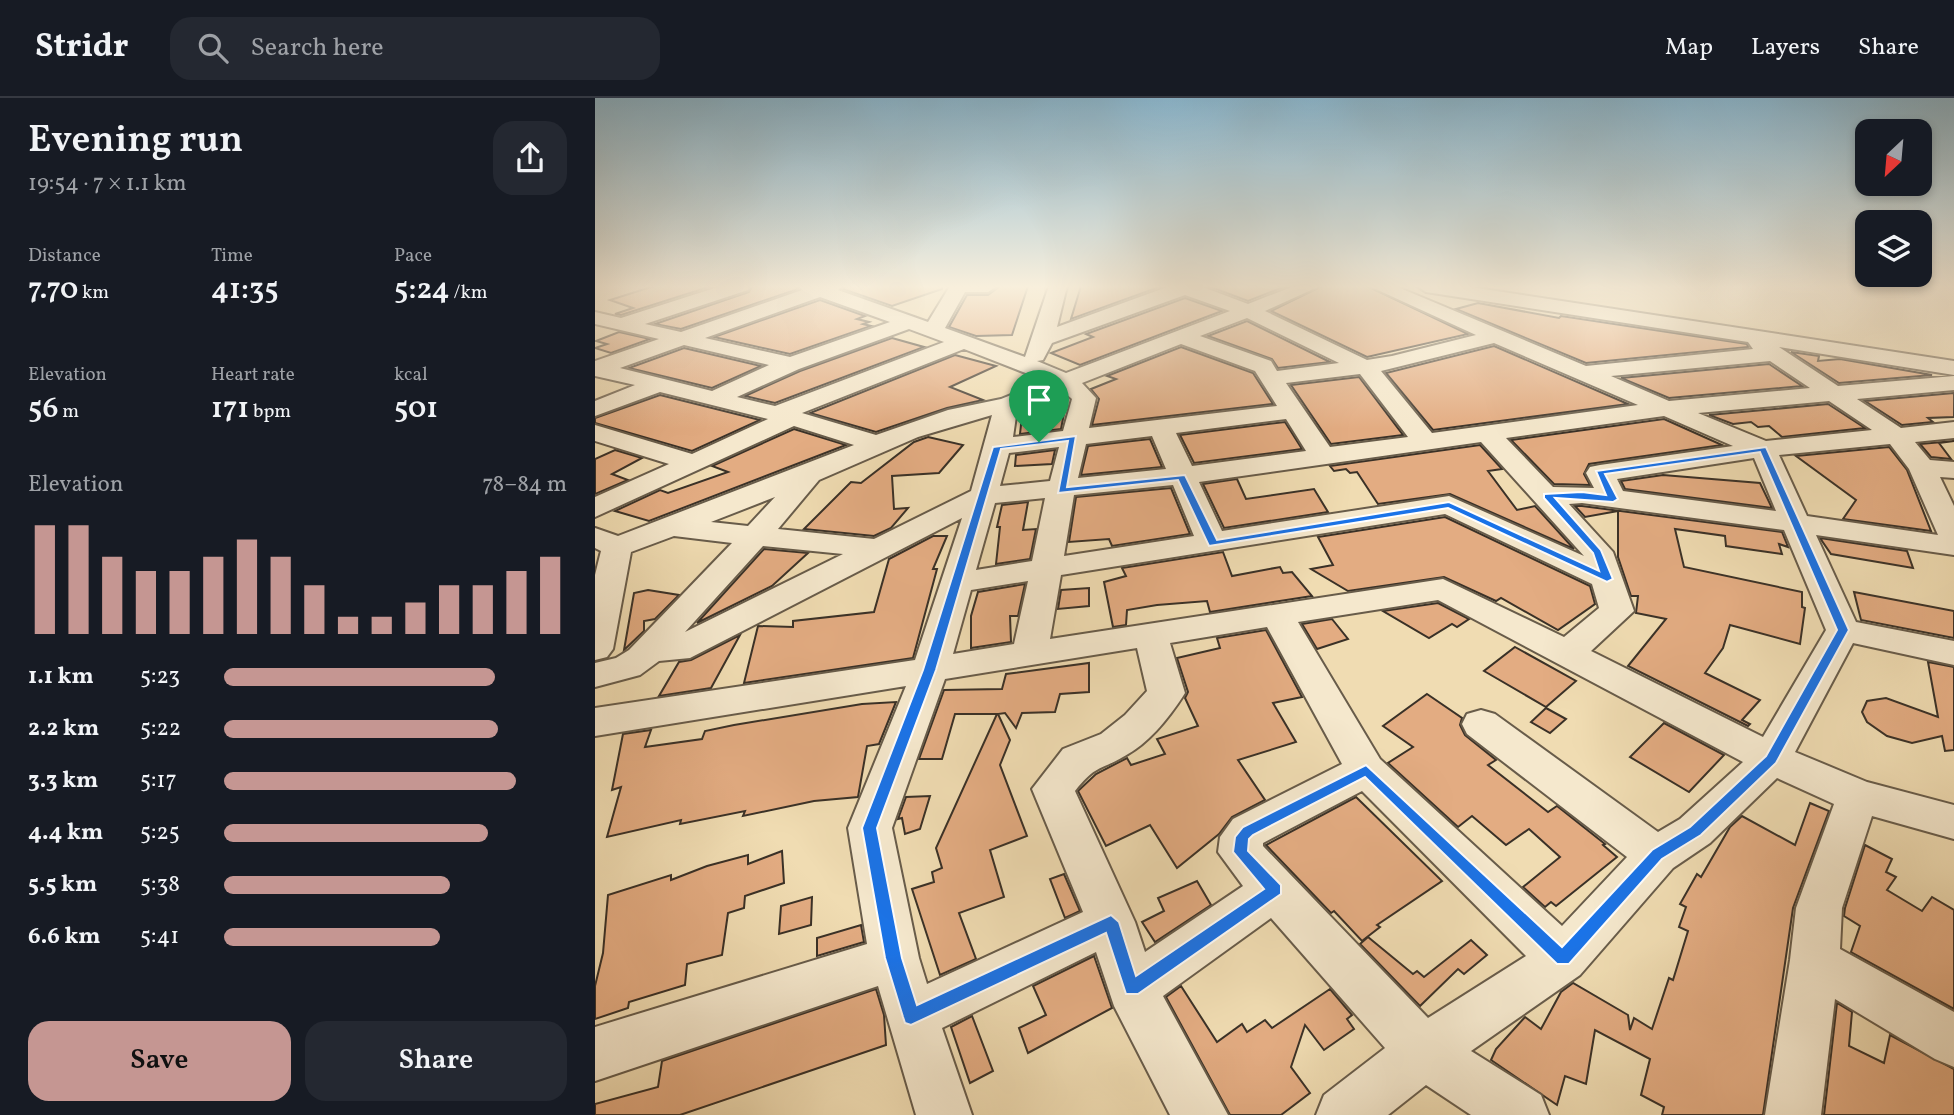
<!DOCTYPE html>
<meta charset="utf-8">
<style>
:root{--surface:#171b24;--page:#242831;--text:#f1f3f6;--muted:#9ea1a6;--line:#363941;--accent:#c59692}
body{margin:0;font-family:Vollkorn,serif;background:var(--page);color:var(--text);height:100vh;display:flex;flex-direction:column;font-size:26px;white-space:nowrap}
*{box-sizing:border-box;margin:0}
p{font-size:23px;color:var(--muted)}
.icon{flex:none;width:38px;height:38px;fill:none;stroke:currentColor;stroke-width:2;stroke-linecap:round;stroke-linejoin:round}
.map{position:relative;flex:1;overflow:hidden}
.side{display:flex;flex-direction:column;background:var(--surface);width:595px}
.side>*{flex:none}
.needle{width:46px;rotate:206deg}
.tools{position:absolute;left:1260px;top:21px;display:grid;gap:14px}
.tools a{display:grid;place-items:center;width:77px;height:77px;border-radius:14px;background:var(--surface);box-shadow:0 4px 10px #0003;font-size:35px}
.pin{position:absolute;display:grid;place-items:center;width:60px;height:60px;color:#fff;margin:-72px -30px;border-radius:50% 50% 50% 0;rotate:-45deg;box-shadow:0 0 7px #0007}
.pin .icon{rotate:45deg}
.round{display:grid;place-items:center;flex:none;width:74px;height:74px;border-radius:21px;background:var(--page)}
.summary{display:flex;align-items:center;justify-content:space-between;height:119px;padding:0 28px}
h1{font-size:38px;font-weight:600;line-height:52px}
.metrics{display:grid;grid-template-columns:repeat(3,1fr);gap:10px;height:119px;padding:7px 28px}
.metrics div{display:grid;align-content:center}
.metrics b{font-size:30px;font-weight:600}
.metrics small{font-size:19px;font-weight:400}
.metrics p{font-size:19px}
.chart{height:196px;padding:14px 28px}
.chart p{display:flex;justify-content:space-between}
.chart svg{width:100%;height:126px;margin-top:7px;stroke:var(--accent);stroke-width:6}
.primary-button{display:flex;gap:14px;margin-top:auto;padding:14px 28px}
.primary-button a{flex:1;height:80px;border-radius:21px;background:var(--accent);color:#111;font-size:28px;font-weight:600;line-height:80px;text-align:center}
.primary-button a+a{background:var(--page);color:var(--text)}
ul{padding:0 28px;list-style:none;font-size:23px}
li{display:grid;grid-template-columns:112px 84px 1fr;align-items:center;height:52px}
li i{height:18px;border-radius:9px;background:var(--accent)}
header{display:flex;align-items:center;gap:42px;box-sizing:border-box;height:98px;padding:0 35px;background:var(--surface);border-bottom:2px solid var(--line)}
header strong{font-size:33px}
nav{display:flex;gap:38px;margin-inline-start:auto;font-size:24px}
.search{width:490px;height:63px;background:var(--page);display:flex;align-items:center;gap:18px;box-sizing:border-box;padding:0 24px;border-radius:21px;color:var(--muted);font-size:26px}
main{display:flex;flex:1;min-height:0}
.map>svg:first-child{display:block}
.building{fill:#e3ac82;stroke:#3a3127;stroke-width:2}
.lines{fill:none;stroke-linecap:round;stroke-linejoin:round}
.minor-casing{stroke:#685c4a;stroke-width:4}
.minor{fill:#f5e8cd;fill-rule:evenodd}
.route{fill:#1a73e8;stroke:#fff;stroke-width:2;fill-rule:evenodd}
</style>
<header>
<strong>Stridr</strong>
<div class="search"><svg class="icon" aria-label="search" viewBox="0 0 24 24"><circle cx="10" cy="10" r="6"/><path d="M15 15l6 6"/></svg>Search here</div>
<nav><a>Map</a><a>Layers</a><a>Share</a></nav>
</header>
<main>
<section class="side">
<div class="summary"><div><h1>Evening run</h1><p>19:54 · 7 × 1.1 km</p></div><a class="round"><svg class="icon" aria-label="share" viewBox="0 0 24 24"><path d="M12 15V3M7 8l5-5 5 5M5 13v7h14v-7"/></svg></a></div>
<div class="metrics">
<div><p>Distance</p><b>7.70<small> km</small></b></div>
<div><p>Time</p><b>41:35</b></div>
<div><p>Pace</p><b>5:24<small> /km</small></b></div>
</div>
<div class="metrics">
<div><p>Elevation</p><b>56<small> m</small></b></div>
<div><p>Heart rate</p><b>171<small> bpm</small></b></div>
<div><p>kcal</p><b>501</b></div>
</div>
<div class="chart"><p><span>Elevation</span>78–84 m</p>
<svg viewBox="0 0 160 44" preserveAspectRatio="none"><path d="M5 44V6M15 44V6M25 44V17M35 44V22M45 44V22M55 44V17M65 44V11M75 44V17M85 44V27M95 44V38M105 44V38M115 44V33M125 44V27M135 44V27M145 44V22M155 44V17"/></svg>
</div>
<ul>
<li><b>1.1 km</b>5:23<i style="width:79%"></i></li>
<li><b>2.2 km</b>5:22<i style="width:80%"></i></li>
<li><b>3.3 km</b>5:17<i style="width:85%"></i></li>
<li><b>4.4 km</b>5:25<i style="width:77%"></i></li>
<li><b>5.5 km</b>5:38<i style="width:66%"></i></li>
<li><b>6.6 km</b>5:41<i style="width:63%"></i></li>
</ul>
<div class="primary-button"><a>Save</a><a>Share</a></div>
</section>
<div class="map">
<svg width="1359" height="1017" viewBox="0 0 1359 1017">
<rect width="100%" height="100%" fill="#f0dcb2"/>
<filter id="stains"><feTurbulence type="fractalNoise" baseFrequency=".00286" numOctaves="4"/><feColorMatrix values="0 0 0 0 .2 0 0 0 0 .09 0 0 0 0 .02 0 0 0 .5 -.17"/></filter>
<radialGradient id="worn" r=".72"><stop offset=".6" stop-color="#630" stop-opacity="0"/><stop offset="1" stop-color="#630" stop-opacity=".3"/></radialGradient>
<g class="building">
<polygon points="59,188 117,188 26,217 20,216 38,210 15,202"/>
<polygon points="157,188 201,188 203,191 86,231 60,226 154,194"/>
<polygon points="250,188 347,188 347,191 297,208 248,191"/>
<polygon points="405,188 433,188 417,237 381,238 354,229 372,197 393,197"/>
<polygon points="486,188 567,188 476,221"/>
<polygon points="613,188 691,188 653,203"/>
<polygon points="727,188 772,188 873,236 772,259 676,213"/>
<polygon points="590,200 627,213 485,267 456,255 498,239 491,236"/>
<polygon points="225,202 270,218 262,221 274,224 268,226 276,228 195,256 119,239"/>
<polygon points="883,205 964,220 966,218 1152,246 1153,249 991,265 861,211"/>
<polygon points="652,223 735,264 683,270 677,261 613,238"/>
<polygon points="24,234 55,241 16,255 0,250 12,246 1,243"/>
<polygon points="297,240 329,249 180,305 150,298 205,273"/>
<polygon points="899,248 1033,306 838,332 791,275"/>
<polygon points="586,249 658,275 678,306 497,327 504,301 496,291 521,281 512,278"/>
<polygon points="89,250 166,268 117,290 34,270"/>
<polygon points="1196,254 1224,258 1223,263 1245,261 1337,277 1244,285"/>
<polygon points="360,257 401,268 355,289 388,302 352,310 281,334 215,315"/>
<polygon points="1174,266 1207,288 1074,300 1026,280"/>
<polygon points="764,279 808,337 736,346 696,287"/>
<polygon points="1359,295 1359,319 1333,320 1338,324 1307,327 1270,303"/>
<polygon points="65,297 165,322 97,353 0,325 0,320"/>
<polygon points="472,300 466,331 425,336 427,318"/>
<polygon points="1233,306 1270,330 1187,339 1174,328 1163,329 1156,324 1138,326 1114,317"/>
<polygon points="1069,321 1127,347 994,366 989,376 995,387 959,386 916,342"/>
<polygon points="690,324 707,351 599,365 585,337"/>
<polygon points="199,331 251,347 54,423 20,413 65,392 73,395 133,374 117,368"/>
<polygon points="333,339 368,347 344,375 297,378 299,411 313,410 296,430 279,438 209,431 256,384 266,385 319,344"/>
<polygon points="555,341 567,369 486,377 493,348"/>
<polygon points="1359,343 1344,345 1356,361 1336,359 1325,346"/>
<polygon points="885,347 907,371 893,373 922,412 940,408 979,451 855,396 783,406 762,374 755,375 751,371 739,373 735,368"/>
<polygon points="1294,349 1312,372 1336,433 1248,421 1261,402 1201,358"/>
<polygon points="20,352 47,360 17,376 33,382 0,396 0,361"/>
<polygon points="460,352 457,366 420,368 421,357"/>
<polygon points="1068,377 1165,385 1177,410 1030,391 1026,383"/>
<polygon points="642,381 651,401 719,391 733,414 629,430 608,386"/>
<polygon points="576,390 595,436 517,448 514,441 474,444 481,399"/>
<polygon points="433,404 428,432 441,431 435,461 401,466 405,429 402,429 407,407"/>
<polygon points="980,408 987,408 1187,434 1193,449 1184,446 1187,456 1131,448 1130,438 1080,431 1089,469 1207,494 1207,509 1210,510 1205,546 1135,527 1128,550 1110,575 1165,602 1147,622 1155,626 1153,628 1033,568 1071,521 1041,515 1043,498 1036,498 1023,459 1023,413 990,419"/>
<polygon points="850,419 995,488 1000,506 963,532 906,500 901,503 849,479 753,493 716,471 738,467 723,439"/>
<polygon points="338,438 352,438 338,471 342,471 318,560 149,585 163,528 198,529 198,523 279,514 294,461"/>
<polygon points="1225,440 1312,453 1318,470 1236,456"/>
<polygon points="169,451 213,455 177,488 102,525"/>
<polygon points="628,454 637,478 685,469 688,475 697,474 717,498 615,514 612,503 562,507 532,512 531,527 518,529 509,484 531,478 527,470"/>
<polygon points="430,486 423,518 415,518 416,544 376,550 376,518 383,494"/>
<polygon points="494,490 494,508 463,511 466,492"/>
<polygon points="53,492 84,497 60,521 49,523 49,533 29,552 39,495"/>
<polygon points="1259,494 1359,513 1359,540 1266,522"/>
<polygon points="843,505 874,521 862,529 857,526 834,540 788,513"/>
<polygon points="737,521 753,541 722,551 707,526"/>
<polygon points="671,532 707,599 678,605 701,644 643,662 670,702 637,719 624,736 582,770 555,727 511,748 483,693 501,676 532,660 536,667 570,656 562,641 603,628 590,600 593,594 582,560 625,550 622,540"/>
<polygon points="145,537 116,590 64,598 84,564 96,562"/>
<polygon points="920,549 981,583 951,609 889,573"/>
<polygon points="1333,564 1359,569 1359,652 1350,653 1347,638 1317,645 1292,638 1272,624 1267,614 1272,603 1291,600 1343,619"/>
<polygon points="494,565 494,594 465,596 460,614 427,615 421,630 410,615 403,616 415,642 405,667 432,738 395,752 409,799 364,815 381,861 345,877 317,791 339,784 337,774 347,770 341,750 402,616 360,616 347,661 324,661 349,592 407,591 411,576"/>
<polygon points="832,596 867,620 865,627 870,637 901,662 893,667 953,714 962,708 1010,746 1008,747 1022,759 961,808 956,804 950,809 928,789 965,759 934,731 911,747 877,718 863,729 793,665 818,649 788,628"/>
<polygon points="301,604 284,646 272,648 263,699 219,703 148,718 150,713 85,726 86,722 12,739 26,689 17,692 28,636 56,632 50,649 107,641 110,633 139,627 267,606"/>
<polygon points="951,610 971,621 955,635 936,624"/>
<polygon points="1069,625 1129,657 1094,694 1035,659"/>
<polygon points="335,698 325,731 310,736 307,720 303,721 311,699"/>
<polygon points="761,699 847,783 782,827 785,829 767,843 739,813 736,815 671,747"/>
<polygon points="1215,705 1234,713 1198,810 1168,1017 1067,1017 1069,1009 1046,997 1055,961 1000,932 991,986 970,978 962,1007 896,962 901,951 930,919 946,931 966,894 978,885 1033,917 1035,932 1039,920 1057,931 1074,880 1078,882 1093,833 1084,829 1091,809 1085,806 1102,776 1106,779 1135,729 1147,718 1200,747"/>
<polygon points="1270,747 1297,761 1291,774 1301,779 1292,792 1327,813 1337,799 1359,812 1359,911 1256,854 1265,828 1249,818 1250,810"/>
<polygon points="187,753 189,785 150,798 149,810 133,815 127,857 92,866 90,887 34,904 33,910 0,921 0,888 8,855 13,797 76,777 76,782 112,768 153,757 153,766"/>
<polygon points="469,776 485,813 470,820 455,781"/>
<polygon points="602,783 616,807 560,844 547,824 569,813 563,800"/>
<polygon points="217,799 216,827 184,836 186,808"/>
<polygon points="266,827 269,844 222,858 222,840"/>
<polygon points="773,839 818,876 822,873 829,879 876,842 892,857 869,876 863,871 825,908 765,846"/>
<polygon points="499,858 517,910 433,955 424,930 451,917 438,888"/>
<polygon points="586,888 622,944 647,926 652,934 670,922 677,930 735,891 757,917 752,921 759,931 729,952 710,927 696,969 715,995 686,1017 635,1017 571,899"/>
<polygon points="281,891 289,917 291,947 85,1017 0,1017 0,1006 63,989 67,963"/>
<polygon points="1242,905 1257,914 1254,948 1289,965 1295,937 1359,971 1359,1017 1229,1017"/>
<polygon points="377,918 398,973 375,985 356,929"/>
</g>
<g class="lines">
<g class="minor-casing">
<path id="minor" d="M126,188H155L153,192L50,226L86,234L207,192L204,188H247L243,192L333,224L355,188H402L393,194H370L350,230L430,259L454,188H472L462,229L575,188H605L653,206L699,188H725L670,213L772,262L797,258L881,237L774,188H800L991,268L1158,251L1153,244L831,194L822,188H869L1359,263V277L1184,249L1243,288L1359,278V292L1262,301L1306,330L1359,324V340L1320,344L1335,362L1359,364V380L1345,379L1359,408V457L1221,437L1261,524L1359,543V567L1258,545L1200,654L1272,684L1359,707V741L1277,718L1247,810L1245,851L1359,914V969L1340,961L1240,901L1226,1017H1170L1195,862L1201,810L1239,706L1182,680L1115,745L1078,770L985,877L876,953L946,997L954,1017H876L831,987L793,1017H721L729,997L790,950L676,820L568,898L633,1017H575L519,908L501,854L347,930L377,1017H321L283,888L0,983V929L272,846L253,730L311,588L0,638V610L320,562L367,420L95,560L64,563L45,577L0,589V565L21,560L34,552L137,445L79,438L36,454L18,551L12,559L0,562V477L6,453L0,450V430L23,438L259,347L199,328L0,419V399L74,366L0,343V327L97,356L173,321L65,294L0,318V303L40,287L0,278V263L64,241L0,226V214L26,220ZM590,197L635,213L471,275L442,263L448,262L457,245ZM225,199L295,224L195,259L110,240ZM652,220L744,265L682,273L676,263L605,238ZM314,231L349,244L180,308L142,299L204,271ZM899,245L1043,307L837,335L786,273ZM586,246L660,273L682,308L494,330L501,300L487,285ZM89,247L174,267L117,293L25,270ZM369,251L451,283L406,301L353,312L281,337L207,315ZM1175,263L1215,290L1074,303L1016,278ZM765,276L813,339L735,349L691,285ZM468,293L477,301L468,333L418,339L422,311ZM1234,303L1277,332L1171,343L1103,315ZM397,317L376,393L279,441L183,431L224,382L323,339ZM1069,318L1138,348L1005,367L995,369L991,375L999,390L958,389L911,340ZM691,321L711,353L597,368L581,335ZM557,338L571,371L483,380L491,346ZM886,344L989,458L854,398L627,433L604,384ZM1295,346L1314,371L1343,437L1212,418L1184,357ZM464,349L455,383L405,388L414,355ZM1159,360L1181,413L1028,393L1022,381ZM578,387L599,438L469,458L479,397ZM180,399L153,428L116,424ZM450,400L437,463L381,472L400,405ZM987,405L1189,432L1231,532L1168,639L996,553L1039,513L1018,454L974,406ZM850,416L997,486L1004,510L969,539L848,481L455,541L466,477ZM168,448L248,456L90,534ZM433,483L419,546L358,556L376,492ZM843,502L1148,664L1085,721L1063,734L900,616L886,612L872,616L867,626L872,636L1032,759L967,828L785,661L703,524ZM672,529L747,666L638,721L625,739L623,754L648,788L550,854L540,824L480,693C502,665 506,673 533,656C556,643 576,617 590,595L575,545ZM542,550L552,593L530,617L506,636L468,651L437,691L488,814L332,886L324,860L297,730L350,581ZM767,693L931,858L833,920L668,748V745Z"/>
</g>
<use href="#minor" class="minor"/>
</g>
<linearGradient id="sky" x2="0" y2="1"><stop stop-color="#89b7d0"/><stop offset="0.57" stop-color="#f8efdc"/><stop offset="1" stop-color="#f8efdc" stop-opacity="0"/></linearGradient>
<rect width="1359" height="331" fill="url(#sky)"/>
<path class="route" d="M481,338L472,389L590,377L622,442L854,404L1004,473L998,455L949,400V396L987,394L1011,397L1001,373L1171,349L1254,532L1181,665L1106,737L1067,761L974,866H962L770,679L658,737L654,741L653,753L686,787V796L543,896H531L511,835L316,927L310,925L308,919L290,860L267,730L328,572L398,349ZM473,343L463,395L583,382L614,448L853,410L1012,484L1018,481L1006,452L960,400L1018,404L1023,401L1010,376L1165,354L1242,532L1171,658L1095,729L1057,752L967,849L771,667L648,729L640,739L638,754L669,791L541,878L524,824L516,817L322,907L307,860L282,730L341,572L406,351Z"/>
<rect width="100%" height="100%" filter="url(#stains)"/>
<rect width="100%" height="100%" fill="url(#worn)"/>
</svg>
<div class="tools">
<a><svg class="needle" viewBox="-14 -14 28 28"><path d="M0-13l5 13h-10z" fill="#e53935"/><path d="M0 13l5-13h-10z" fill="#9ea1a6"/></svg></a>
<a><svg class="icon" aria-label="layers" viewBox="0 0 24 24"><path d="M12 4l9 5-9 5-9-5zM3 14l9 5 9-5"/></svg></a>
</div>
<div class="pin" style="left:444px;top:344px;background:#1e9e55"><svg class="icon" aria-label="arrive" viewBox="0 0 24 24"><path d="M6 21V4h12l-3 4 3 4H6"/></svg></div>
</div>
</main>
